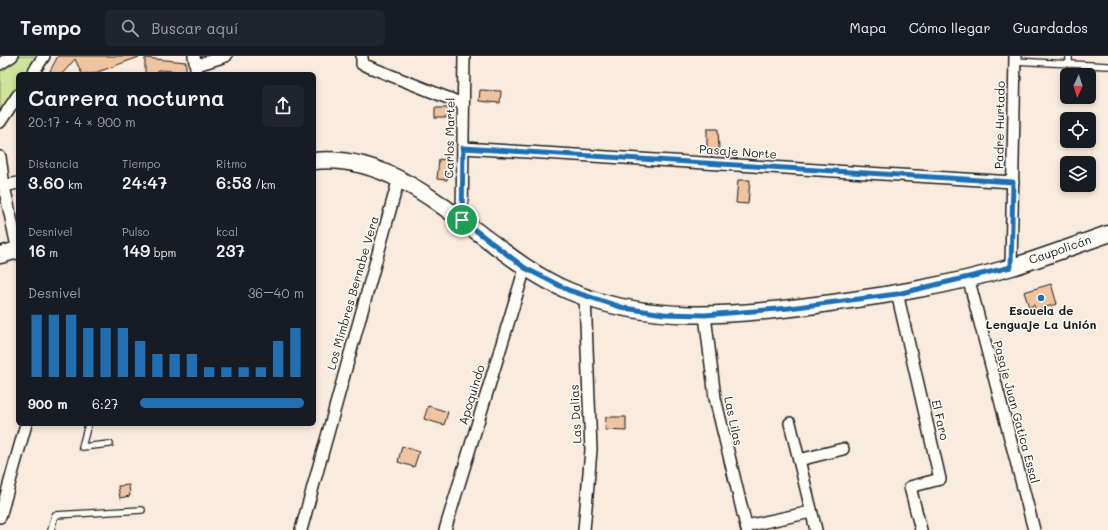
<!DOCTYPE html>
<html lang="es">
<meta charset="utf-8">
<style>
:root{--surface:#171b24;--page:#20242c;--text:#f1f3f6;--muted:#9ea1a6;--line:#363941;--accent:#1f6fb2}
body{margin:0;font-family:Mali,sans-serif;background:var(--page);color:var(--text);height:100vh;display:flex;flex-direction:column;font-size:15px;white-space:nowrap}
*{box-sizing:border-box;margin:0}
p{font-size:13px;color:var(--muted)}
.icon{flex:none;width:22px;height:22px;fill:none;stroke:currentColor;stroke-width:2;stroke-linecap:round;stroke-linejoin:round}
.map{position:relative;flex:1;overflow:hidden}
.details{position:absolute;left:16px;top:16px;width:300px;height:354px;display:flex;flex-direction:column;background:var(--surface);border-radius:6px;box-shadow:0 2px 6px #0003}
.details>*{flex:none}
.needle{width:26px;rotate:184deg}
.tools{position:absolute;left:1060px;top:12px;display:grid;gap:8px}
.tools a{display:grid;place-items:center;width:36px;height:36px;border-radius:6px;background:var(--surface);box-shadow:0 2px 6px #0003;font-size:20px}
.pin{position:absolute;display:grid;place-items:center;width:34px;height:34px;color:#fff;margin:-17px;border:2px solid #fff;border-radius:50%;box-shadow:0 1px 4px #0007}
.round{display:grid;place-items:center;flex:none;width:42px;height:42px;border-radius:6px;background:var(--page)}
.head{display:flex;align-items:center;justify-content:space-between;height:68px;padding:0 12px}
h1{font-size:22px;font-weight:600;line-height:30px}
.stats{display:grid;grid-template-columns:repeat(3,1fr);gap:6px;height:68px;padding:4px 12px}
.stats div{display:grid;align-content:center}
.stats b{font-size:17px;font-weight:600}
.stats small{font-size:11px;font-weight:400}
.stats p{font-size:11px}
.chart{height:112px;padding:8px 12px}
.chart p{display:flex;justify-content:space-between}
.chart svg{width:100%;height:72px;margin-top:4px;stroke:var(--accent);stroke-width:6}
ul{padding:0 12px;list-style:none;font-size:13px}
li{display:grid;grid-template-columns:64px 48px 1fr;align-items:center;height:30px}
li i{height:10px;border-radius:5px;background:var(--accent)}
header{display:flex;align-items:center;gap:24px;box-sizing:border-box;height:56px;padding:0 20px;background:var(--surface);border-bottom:1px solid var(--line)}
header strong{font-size:19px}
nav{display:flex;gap:22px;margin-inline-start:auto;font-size:14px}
.search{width:280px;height:36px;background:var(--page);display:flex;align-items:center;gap:10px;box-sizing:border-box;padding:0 14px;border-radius:6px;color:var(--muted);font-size:15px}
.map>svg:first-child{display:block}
.green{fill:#cde49a;stroke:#74805b}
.building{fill:#f1c4a1;stroke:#1c1c1c}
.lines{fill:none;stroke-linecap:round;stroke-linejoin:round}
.lane-casing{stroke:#1c1c1c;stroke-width:8}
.street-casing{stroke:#1c1c1c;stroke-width:14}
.secondary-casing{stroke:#1c1c1c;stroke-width:19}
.lane{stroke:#fdfcf7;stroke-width:5.5}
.street{stroke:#fdfcf7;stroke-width:11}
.secondary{stroke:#fdfcf7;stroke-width:16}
.route-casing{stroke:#fff;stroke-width:8}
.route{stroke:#1f6fb2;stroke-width:5}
.poi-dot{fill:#1f6fb2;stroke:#fdfcf7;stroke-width:1.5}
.labels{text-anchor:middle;stroke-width:3;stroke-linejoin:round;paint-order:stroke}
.street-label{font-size:12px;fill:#1c1c1c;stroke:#fdfcf7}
.poi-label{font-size:12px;font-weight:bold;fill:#1c1c1c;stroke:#fdfcf7}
</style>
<header>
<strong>Tempo</strong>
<div class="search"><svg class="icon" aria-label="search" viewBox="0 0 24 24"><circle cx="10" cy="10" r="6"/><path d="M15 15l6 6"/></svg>Buscar aquí</div>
<nav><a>Mapa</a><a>Cómo llegar</a><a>Guardados</a></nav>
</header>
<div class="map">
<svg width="1108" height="474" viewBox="0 0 1108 474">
<rect width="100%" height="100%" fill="#f9ebdd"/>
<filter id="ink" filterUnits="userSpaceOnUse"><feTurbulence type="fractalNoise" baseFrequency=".025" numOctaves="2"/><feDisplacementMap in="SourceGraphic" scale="8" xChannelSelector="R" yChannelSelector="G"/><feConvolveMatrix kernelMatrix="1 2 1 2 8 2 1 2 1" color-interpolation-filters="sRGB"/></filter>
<g filter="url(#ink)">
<polygon class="green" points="20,0 41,0 29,18 18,18 18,34 0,61 0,14 14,2"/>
<g class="building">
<polygon points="58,0 139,0 139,1 92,18 82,18 75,3 62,18 55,18 50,15"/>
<polygon points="145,2 186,6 186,18 174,18 174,15 158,14 158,18 145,18"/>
<polygon points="480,34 501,35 500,47 479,45"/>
<rect x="435" y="52" width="15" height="10"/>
<polygon points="707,73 718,73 719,94 707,94"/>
<polygon points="439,103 450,105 447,124 437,123"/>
<polygon points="738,124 750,124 748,148 736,147"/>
<polygon points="1051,228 1057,248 1035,254 1034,249 1029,251 1024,236"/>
<polygon points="428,350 448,356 444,369 424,363"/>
<polygon points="606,361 626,361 626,375 605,374"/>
<polygon points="402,390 419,396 414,411 398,406"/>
<polygon points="129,429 130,440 120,442 118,430"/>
</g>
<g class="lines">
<g class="lane-casing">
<g id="lane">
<polyline points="1014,5 1108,10"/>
<polyline points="1069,8 1069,0"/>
<polyline points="88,368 82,391 110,388"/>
<polyline points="51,474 55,459 142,454"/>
</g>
</g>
<g class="street-casing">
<g id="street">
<polyline points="194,0 197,18"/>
<polyline points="362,0 362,8 463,48"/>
<polyline points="0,8 12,0"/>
<polyline points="197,9 226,0"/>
<polyline points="32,18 44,0"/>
<polyline points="0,66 18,39"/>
<polyline points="463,92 1013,126"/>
<polyline points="0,101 4,130 18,195"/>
<polyline points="4,130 18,127"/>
<polyline points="462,164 464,0"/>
<polyline points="1011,211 1015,0"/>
<polyline points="968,221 1034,474"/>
<polyline points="897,237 940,423 910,431 921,474"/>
<polyline points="705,259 715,342 747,474"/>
<polyline points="790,367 816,474"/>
<polyline points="799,404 843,393"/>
<polyline points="0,461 26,368"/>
<polyline points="746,470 811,456"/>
<polyline points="301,474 399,122"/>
<polyline points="445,474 525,212"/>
<polyline points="584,474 591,394 585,241"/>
</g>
</g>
<g class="secondary-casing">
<g id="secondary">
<path d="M314,105C411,94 485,200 569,235C648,268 733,260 816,249C882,240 948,230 1012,211C1044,201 1076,189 1108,178"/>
<polyline points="0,199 18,194"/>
</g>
</g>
<use href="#lane" class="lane"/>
<use href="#street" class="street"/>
<use href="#secondary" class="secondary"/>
</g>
</g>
<g class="lines" filter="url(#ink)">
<g class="route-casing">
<polygon id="route" points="463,92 1013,126 1011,211 897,238 789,252 705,259 664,258 624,252 568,234 525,212 462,164"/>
</g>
<use href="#route" class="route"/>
</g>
<circle class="poi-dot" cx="1041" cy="242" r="4"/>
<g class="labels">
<g class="street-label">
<text transform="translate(1000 69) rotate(-89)" y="4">Padre Hurtado</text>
<text transform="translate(450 82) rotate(-89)" y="4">Carlos Martel</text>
<text transform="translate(738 96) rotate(4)" y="4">Pasaje Norte</text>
<text transform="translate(1060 194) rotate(-19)" y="4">Caupolicán</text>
<text transform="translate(353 237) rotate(-74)" y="4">Los Mimbres Bernabe Vera</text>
<text transform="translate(472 339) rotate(-73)" y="4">Apoquindo</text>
<text transform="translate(1016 356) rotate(75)" y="4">Pasaje Juan Gatica Essal</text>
<text transform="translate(576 358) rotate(-93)" y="4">Las Dalias</text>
<text transform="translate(940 364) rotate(77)" y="4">El Faro</text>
<text transform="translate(733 365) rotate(78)" y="4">Las Lilas</text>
</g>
<g class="poi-label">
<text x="1041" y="259">Escuela de<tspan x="1041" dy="14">Lenguaje La Unión</tspan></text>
</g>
</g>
</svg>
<div class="tools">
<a><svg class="needle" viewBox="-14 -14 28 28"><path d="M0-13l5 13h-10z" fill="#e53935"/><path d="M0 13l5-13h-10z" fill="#9ea1a6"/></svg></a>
<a><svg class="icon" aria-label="locate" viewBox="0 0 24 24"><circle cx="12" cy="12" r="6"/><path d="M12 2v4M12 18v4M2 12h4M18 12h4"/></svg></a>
<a><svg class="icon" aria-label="layers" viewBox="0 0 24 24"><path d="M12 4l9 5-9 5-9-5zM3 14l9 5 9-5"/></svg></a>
</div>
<div class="pin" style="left:462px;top:164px;background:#1e9e55"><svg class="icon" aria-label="arrive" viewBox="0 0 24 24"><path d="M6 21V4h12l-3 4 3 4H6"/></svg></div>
<section class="details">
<div class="head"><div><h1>Carrera nocturna</h1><p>20:17 · 4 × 900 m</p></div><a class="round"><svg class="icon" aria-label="share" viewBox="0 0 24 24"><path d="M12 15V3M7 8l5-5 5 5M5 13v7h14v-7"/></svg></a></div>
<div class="stats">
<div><p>Distancia</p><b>3.60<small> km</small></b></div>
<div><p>Tiempo</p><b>24:47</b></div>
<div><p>Ritmo</p><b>6:53<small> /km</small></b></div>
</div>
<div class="stats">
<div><p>Desnivel</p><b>16<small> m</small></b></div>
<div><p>Pulso</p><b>149<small> bpm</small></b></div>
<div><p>kcal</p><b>237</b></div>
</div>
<div class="chart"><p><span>Desnivel</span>36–40 m</p>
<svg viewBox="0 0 160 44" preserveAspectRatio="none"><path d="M5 44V6M15 44V6M25 44V6M35 44V14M45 44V14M55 44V14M65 44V22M75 44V30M85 44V30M95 44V30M105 44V38M115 44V38M125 44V38M135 44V38M145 44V22M155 44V14"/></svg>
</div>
<ul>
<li><b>900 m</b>6:27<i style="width:100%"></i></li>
</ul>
</section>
</div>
